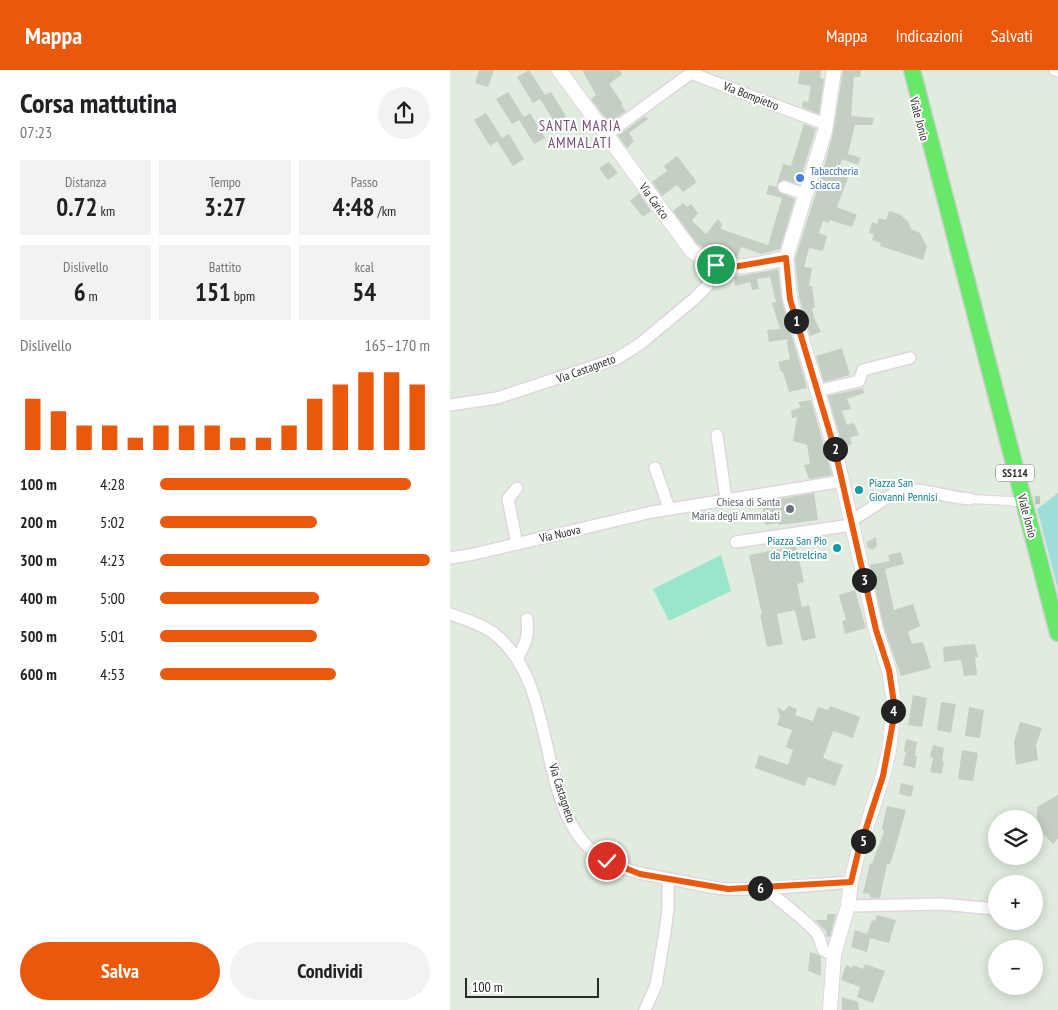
<!DOCTYPE html>
<html lang="it">
<meta charset="utf-8">
<style>
:root{--surface:#fff;--page:#f2f2f2;--text:#202124;--muted:#757577;--accent:#ea580c}
body{margin:0;font-family:"PT Sans Narrow",sans-serif;background:var(--page);color:var(--text);height:100vh;display:flex;flex-direction:column;font-size:19px;white-space:nowrap}
*{box-sizing:border-box;margin:0}
p{font-size:16px;color:var(--muted)}
.icon{flex:none;width:28px;height:28px;fill:none;stroke:currentColor;stroke-width:2;stroke-linecap:round;stroke-linejoin:round}
.map{position:relative;flex:1;overflow:hidden}
.drawer{display:flex;flex-direction:column;background:var(--surface);width:450px}
.drawer>*{flex:none}
.tools{position:absolute;left:538px;top:740px;display:grid;gap:10px}
.tools a{display:grid;place-items:center;width:55px;height:55px;border-radius:50%;background:var(--surface);box-shadow:0 2px 12px #0003;font-size:25px}
.scale{position:absolute;left:15px;bottom:12px;width:134px;box-sizing:border-box;padding-left:5px;border:2px solid #2b2b2b;border-top:0;font-size:14px;line-height:18px;white-space:nowrap;color:#2b2b2b;-webkit-text-stroke:4px #fff;paint-order:stroke}
.pin{position:absolute;display:grid;place-items:center;width:42px;height:42px;color:#fff;margin:-21px;border:2px solid #fff;border-radius:50%;box-shadow:0 1px 5px #0007}
.km{position:absolute;width:25px;height:25px;margin:-12px;border-radius:50%;background:#222;color:#fff;font-size:14px;line-height:25px;text-align:center}
.round{display:grid;place-items:center;flex:none;width:52px;height:52px;border-radius:26px;background:var(--page)}
.overview{display:flex;align-items:center;justify-content:space-between;height:85px;padding:0 20px}
h1{font-size:28px;font-weight:700;line-height:38px}
.stats{display:grid;grid-template-columns:repeat(3,1fr);gap:8px;height:85px;padding:5px 20px}
.stats div{display:grid;align-content:center;border-radius:0px;background:var(--page);text-align:center}
.stats b{font-size:25px;font-weight:700}
.stats small{font-size:14px;font-weight:400}
.stats p{font-size:14px}
.chart{height:140px;padding:10px 20px}
.chart p{display:flex;justify-content:space-between}
.chart svg{width:100%;height:90px;margin-top:5px;stroke:var(--accent);stroke-width:6}
.primary-button{display:flex;gap:10px;margin-top:auto;padding:10px 20px}
.primary-button a{flex:1;height:58px;border-radius:30px;background:var(--accent);color:#fff;font-size:20px;font-weight:700;line-height:58px;text-align:center}
.primary-button a+a{background:var(--page);color:var(--text)}
ul{padding:0 20px;list-style:none;font-size:16px}
li{display:grid;grid-template-columns:80px 60px 1fr;align-items:center;height:38px}
li i{height:12px;border-radius:6px;background:var(--accent)}
header{display:flex;align-items:center;gap:30px;box-sizing:border-box;height:70px;padding:0 25px;background:var(--accent);color:#fff}
header strong{font-size:24px}
nav{display:flex;gap:28px;margin-inline-start:auto;font-size:18px}
main{display:flex;flex:1;min-height:0}
.map>svg:first-child{display:block}
.green{fill:#9edfd9}
.pitch{fill:#9ae6cd}
.building{fill:#c4cfc3}
.lines{fill:none;stroke-linecap:round;stroke-linejoin:round}
.pedestrian-tunnel{stroke:#bcc5ba;stroke-width:8;stroke-dasharray:8 4;stroke-linecap:butt}
.pedestrian-casing{stroke:#e3d3e2;stroke-width:10}
.minor-casing{stroke:#e3d3e2;stroke-width:14}
.tertiary-casing{stroke:#e3d3e2;stroke-width:16}
.primary-casing{stroke:#d0d0d0;stroke-width:19}
.pedestrian{stroke:#fff;stroke-width:8}
.minor{stroke:#fff;stroke-width:11}
.tertiary{stroke:#fff;stroke-width:14}
.primary{stroke:#66e869;stroke-width:16}
.route-casing{stroke:#fff;stroke-width:10}
.route{stroke:#ea580c;stroke-width:6}
.shop-dot{fill:#3f7fe0;stroke:#fff;stroke-width:2}
.culture-dot{fill:#0f9aa8;stroke:#fff;stroke-width:2}
.worship-dot{fill:#6b7280;stroke:#fff;stroke-width:2}
.labels{text-anchor:middle;stroke-width:4;stroke-linejoin:round;paint-order:stroke}
.shield{fill:#fff;stroke:#6b6b6b;stroke-width:1}
.shield-label{font-size:11px;font-weight:bold;fill:#2b2b2b}
.street-label{font-size:12px;fill:#2b2b2b;stroke:#fff}
.shop-label{font-size:12px;fill:#366cbe;stroke:#fff;text-anchor:start}
.culture-label{font-size:12px;fill:#0d838f;stroke:#fff;text-anchor:start}
.worship-label{font-size:12px;fill:#5b616d;stroke:#fff;text-anchor:end}
.quarter-label{font-size:15px;letter-spacing:1px;fill:#794e76;stroke:#fff}
</style>
<header>
<strong>Mappa</strong>
<nav><a>Mappa</a><a>Indicazioni</a><a>Salvati</a></nav>
</header>
<main>
<section class="drawer">
<div class="overview"><div><h1>Corsa mattutina</h1><p>07:23</p></div><a class="round"><svg class="icon" aria-label="share" viewBox="0 0 24 24"><path d="M12 15V3M7 8l5-5 5 5M5 13v7h14v-7"/></svg></a></div>
<div class="stats">
<div><p>Distanza</p><b>0.72<small> km</small></b></div>
<div><p>Tempo</p><b>3:27</b></div>
<div><p>Passo</p><b>4:48<small> /km</small></b></div>
</div>
<div class="stats">
<div><p>Dislivello</p><b>6<small> m</small></b></div>
<div><p>Battito</p><b>151<small> bpm</small></b></div>
<div><p>kcal</p><b>54</b></div>
</div>
<div class="chart"><p><span>Dislivello</span>165–170 m</p>
<svg viewBox="0 0 160 44" preserveAspectRatio="none"><path d="M5 44V19M15 44V25M25 44V32M35 44V32M45 44V38M55 44V32M65 44V32M75 44V32M85 44V38M95 44V38M105 44V32M115 44V19M125 44V12M135 44V6M145 44V6M155 44V12"/></svg>
</div>
<ul>
<li><b>100 m</b>4:28<i style="width:93%"></i></li>
<li><b>200 m</b>5:02<i style="width:58%"></i></li>
<li><b>300 m</b>4:23<i style="width:100%"></i></li>
<li><b>400 m</b>5:00<i style="width:59%"></i></li>
<li><b>500 m</b>5:01<i style="width:58%"></i></li>
<li><b>600 m</b>4:53<i style="width:65%"></i></li>
</ul>
<div class="primary-button"><a>Salva</a><a>Condividi</a></div>
</section>
<div class="map">
<svg width="608" height="940" viewBox="0 0 608 940">
<rect width="100%" height="100%" fill="#e0ecde"/>
<polygon class="green" points="608,423 608,520 587,439"/>
<polygon class="pitch" points="271,485 281,521 219,551 203,519"/>
<g class="building">
<polygon points="29,0 44,0 38,17 25,13"/>
<polygon points="79,0 95,25 101,22 116,46 105,53 90,29 83,33 67,7"/>
<polygon points="132,0 170,0 172,4 159,14 173,34 171,35 176,41 159,53 141,29 146,25"/>
<polygon points="350,0 371,0 370,8 374,9 369,44 352,37 353,31 358,32 361,16 348,14"/>
<polygon points="393,0 411,0 410,7 404,7 401,46 424,48 422,55 405,55 398,84 411,88 408,95 392,89 387,104 398,108 387,137 407,145 402,157 380,150 379,153 373,151 369,163 377,166 373,181 359,178 354,197 362,198 359,216 362,216 365,238 362,239 365,250 371,262 360,266 349,227 345,189 373,101 383,63"/>
<polygon points="58,22 74,47 80,43 95,68 84,74 69,50 62,54 46,29"/>
<polygon points="36,43 52,68 40,76 24,50"/>
<polygon points="195,46 198,49 179,63 184,71 177,78 168,66"/>
<polygon points="354,54 366,59 349,114 333,110 327,115 329,122 345,129 330,179 311,184 291,177 287,188 278,187 264,184 247,174 223,141 233,133 237,137 241,134 248,143 242,151 256,164 268,149 272,154 271,159 318,175 332,128 316,124 319,115 326,117 333,94 341,96"/>
<polygon points="59,64 74,89 63,96 47,71"/>
<polygon points="227,86 247,112 233,122 227,115 212,126 202,112 217,101 214,96"/>
<polygon points="159,92 168,103 158,110 149,98"/>
<polygon points="189,123 201,141 193,147 180,131"/>
<polygon points="439,141 451,145 459,153 461,159 470,163 477,177 473,190 430,176 431,173 422,170 424,164 419,163 422,152 427,154 429,148 436,150"/>
<polygon points="328,199 332,232 357,318 339,322 333,302 331,302 328,292 340,289 337,274 338,269 319,272 317,260 330,259 322,233 326,232 320,207 307,209 309,219 302,220 300,212 285,216 284,207"/>
<polygon points="392,278 400,305 374,312 366,286"/>
<polygon points="413,318 414,323 397,329 401,339 392,341 397,355 404,353 409,365 400,368 402,374 393,377 378,326"/>
<polygon points="361,330 382,405 359,409 354,395 360,394 357,375 343,371 347,347 342,348 341,341 351,337 348,332"/>
<polygon points="364,423 368,450 329,455 328,453 315,455 312,432"/>
<polygon points="426,467 427,476 423,480 420,479 417,477 417,472"/>
<polygon points="346,476 354,512 347,514 352,537 359,535 366,568 352,571 345,540 327,544 333,574 317,577 310,545 312,545 299,485"/>
<polygon points="451,482 454,494 435,499 444,540 463,534 470,556 458,562 462,574 473,572 481,598 451,606 434,558 420,495 440,491 438,485"/>
<polygon points="405,520 416,558 395,564 392,551 396,550 389,525"/>
<polygon points="525,574 528,587 525,587 527,605 514,606 511,590 494,592 493,577"/>
<polygon points="463,625 477,628 472,657 458,655"/>
<polygon points="491,632 506,634 501,663 487,660"/>
<polygon points="339,636 347,639 345,645 363,651 368,637 378,640 380,636 410,647 403,668 383,661 373,688 393,695 385,716 358,707 355,716 305,698 309,685 338,695 343,680 336,677 342,660 327,655 330,647 327,637 334,641"/>
<polygon points="519,637 534,640 530,668 515,666"/>
<polygon points="570,652 592,658 586,675 588,690 566,695 564,672"/>
<polygon points="456,669 467,672 465,685 467,686 465,698 453,695 456,682 454,681"/>
<polygon points="483,675 494,678 492,691 494,692 492,704 480,702 483,688 480,687"/>
<polygon points="512,680 528,683 523,711 508,709"/>
<polygon points="451,713 464,716 461,727 449,724"/>
<polygon points="608,725 608,769 603,774 584,754 587,753 587,737"/>
<polygon points="437,736 456,740 444,782 440,794 437,794 430,828 425,828 420,827 420,824 413,823 420,793 422,794 434,762 432,758"/>
<polygon points="377,844 386,844 380,867 377,867 376,861 365,850 377,850"/>
<polygon points="427,845 446,850 439,873 420,868 417,882 401,877 405,860 417,864 422,850 425,851"/>
<polygon points="360,882 367,884 371,887 371,906 358,901"/>
<polygon points="415,894 435,901 423,933 407,927 410,917 391,910 396,895 402,898 403,895 413,899"/>
<polygon points="392,927 408,932 409,940 392,940"/>
</g>
<g class="lines">
<polyline class="pedestrian-tunnel" points="573,431 590,430"/>
<g class="pedestrian-casing">
<polyline id="pedestrian" points="520,429 562,431 564,432"/>
</g>
<g class="minor-casing">
<g id="minor">
<polyline points="605,0 608,1"/>
<polyline points="156,65 241,3 375,54"/>
<polyline points="334,117 355,124"/>
<polyline points="367,321 409,311 413,300 460,288"/>
<polyline points="0,335 47,328 166,289 190,274 244,229 257,216 266,195"/>
<polyline points="267,365 276,429"/>
<polyline points="205,398 219,438"/>
<path d="M401,451L446,422C470,415 495,428 520,429"/>
<polyline points="286,472 401,455"/>
<polyline points="67,474 58,429 67,418"/>
<polyline points="0,488 24,484 202,442 393,411"/>
<path d="M0,544C14,549 29,553 42,562C115,616 80,750 158,792C178,802 199,805 220,809C240,812 260,819 280,819C320,820 361,815 401,812"/>
<path d="M67,589C76,573 79,566 77,549"/>
<path d="M315,818C327,829 361,854 368,865C374,877 368,881 384,884"/>
<polyline points="398,836 491,834 546,839"/>
<polyline points="195,940 206,915 215,862 218,837 218,809"/>
</g>
</g>
<g class="tertiary-casing">
<g id="tertiary">
<path d="M109,0L241,180C269,205 302,196 336,188"/>
<polyline points="380,940 384,884 398,836 401,812 408,783 433,706 439,681 444,633 439,600 426,560 385,380 340,229 336,188 375,61 384,0"/>
</g>
</g>
<g class="primary-casing">
<polyline id="primary" points="462,0 608,563"/>
</g>
<use href="#pedestrian" class="pedestrian"/>
<use href="#minor" class="minor"/>
<use href="#tertiary" class="tertiary"/>
<use href="#primary" class="primary"/>
</g>
<g class="lines">
<g class="route-casing">
<polyline id="route" points="157,791 190,804 278,819 401,812 408,783 433,706 443,652 444,633 439,600 426,560 385,380 340,229 336,188 283,197 266,195"/>
</g>
<use href="#route" class="route"/>
</g>
<circle class="shop-dot" cx="350" cy="108" r="5"/>
<g class="culture-dot">
<circle cx="409" cy="420" r="5"/>
<circle cx="387" cy="478" r="5"/>
</g>
<circle class="worship-dot" cx="340" cy="439" r="5"/>
<g class="labels">
<rect class="shield" x="546" y="394.5" width="38" height="17" rx="4"/>
<g class="shield-label">
<text x="565" y="407">SS114</text>
</g>
<g class="street-label">
<text transform="translate(301 26) rotate(21)" y="4">Via Bompietro</text>
<text transform="translate(469 49) rotate(75)" y="4">Viale Jonio</text>
<text transform="translate(204 131) rotate(54)" y="4">Via Carico</text>
<text transform="translate(136 299) rotate(-20)" y="4">Via Castagneto</text>
<text transform="translate(577 446) rotate(75)" y="4">Viale Jonio</text>
<text transform="translate(110 464) rotate(-13)" y="4">Via Nuova</text>
<text transform="translate(112 723) rotate(72)" y="4">Via Castagneto</text>
</g>
<g class="shop-label">
<text x="360" y="105">Tabaccheria<tspan x="360" dy="14">Sciacca</tspan></text>
</g>
<g class="culture-label">
<text x="419" y="417">Piazza San<tspan x="419" dy="14">Giovanni Pennisi</tspan></text>
<text x="377" y="475" text-anchor="end">Piazza San Pio<tspan x="377" dy="14">da Pietrelcina</tspan></text>
</g>
<g class="worship-label">
<text x="330" y="436">Chiesa di Santa<tspan x="330" dy="14">Maria degli Ammalati</tspan></text>
</g>
<g class="quarter-label">
<text x="130" y="61">SANTA MARIA<tspan x="130" dy="17">AMMALATI</tspan></text>
</g>
</g>
</svg>
<div class="tools">
<a><svg class="icon" aria-label="layers" viewBox="0 0 24 24"><path d="M12 4l9 5-9 5-9-5zM3 14l9 5 9-5"/></svg></a>
<a>+</a>
<a>−</a>
</div>
<div class="scale">100 m</div>
<div class="pin" style="left:266px;top:195px;background:#1e9e55"><svg class="icon" aria-label="arrive" viewBox="0 0 24 24"><path d="M6 21V4h12l-3 4 3 4H6"/></svg></div>
<div class="pin" style="left:157px;top:791px;background:#d93025"><svg class="icon" aria-label="check" viewBox="0 0 24 24"><path d="M5 12l5 5 9-10"/></svg></div>
<b class="km" style="left:346px;top:251px">1</b>
<b class="km" style="left:385px;top:379px">2</b>
<b class="km" style="left:414px;top:510px">3</b>
<b class="km" style="left:443px;top:641px">4</b>
<b class="km" style="left:413px;top:771px">5</b>
<b class="km" style="left:310px;top:818px">6</b>
</div>
</main>
